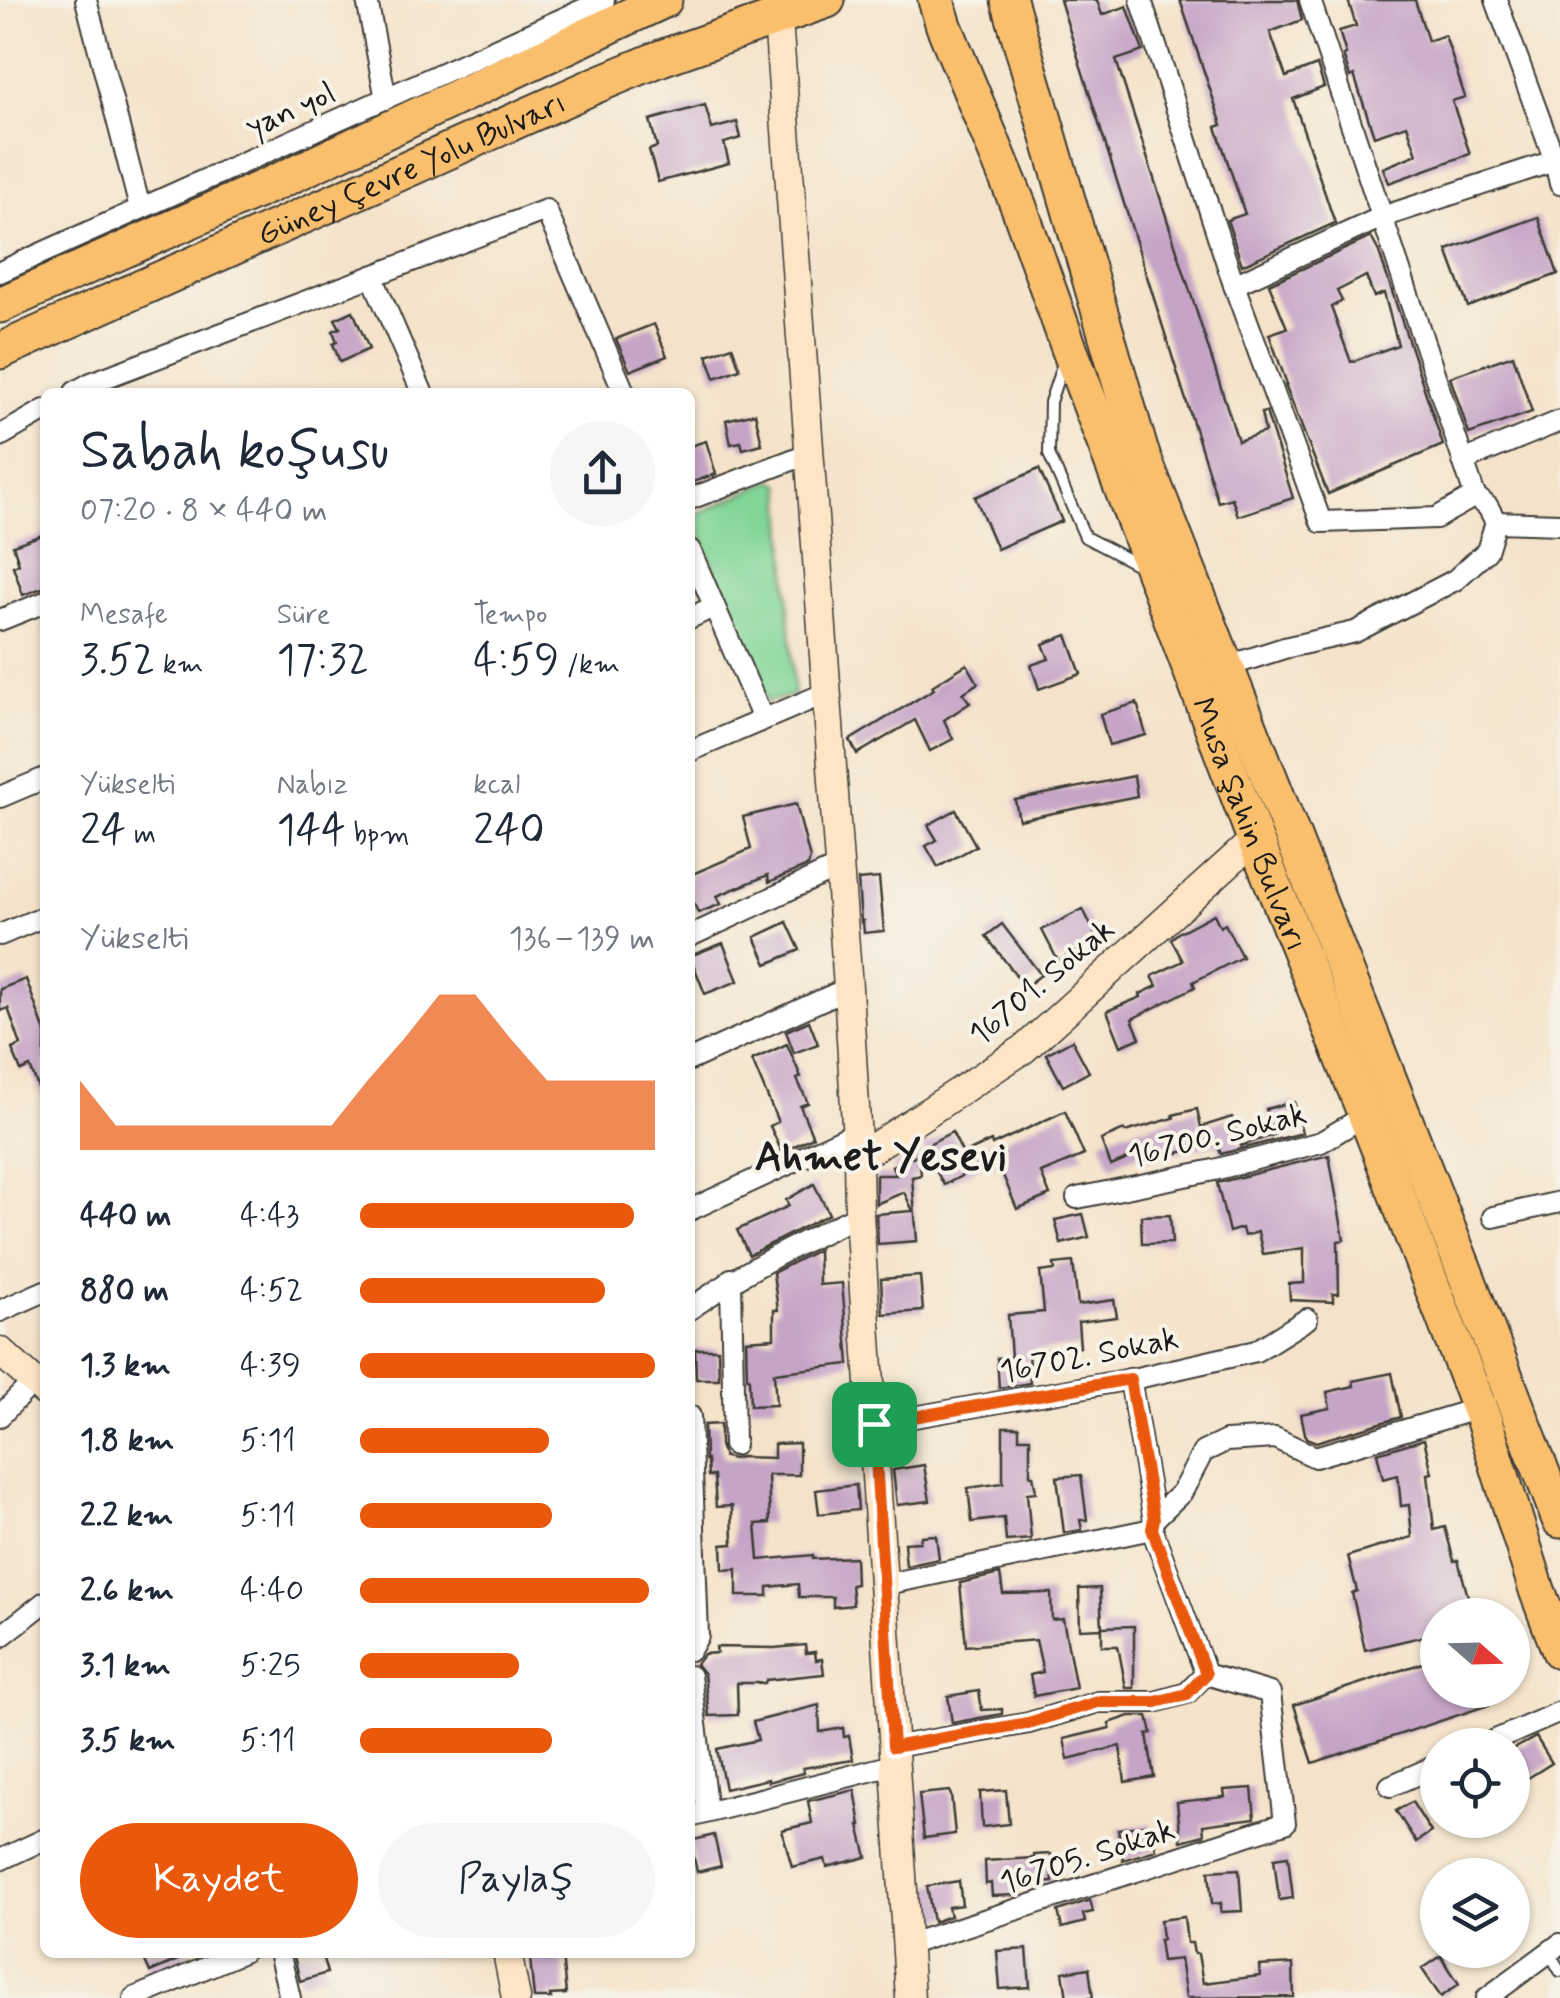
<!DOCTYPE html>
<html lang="tr">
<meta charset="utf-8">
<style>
:root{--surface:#fff;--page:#f6f6f7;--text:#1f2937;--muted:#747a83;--accent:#ea580c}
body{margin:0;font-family:Mynerve,sans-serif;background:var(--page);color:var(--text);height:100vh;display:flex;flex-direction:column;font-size:38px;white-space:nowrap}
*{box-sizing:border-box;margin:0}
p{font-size:32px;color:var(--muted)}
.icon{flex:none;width:55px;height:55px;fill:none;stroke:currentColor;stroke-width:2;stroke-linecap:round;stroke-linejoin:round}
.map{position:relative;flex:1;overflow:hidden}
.drawer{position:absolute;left:40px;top:388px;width:655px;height:1570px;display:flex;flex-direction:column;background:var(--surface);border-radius:15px;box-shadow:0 2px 8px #0004}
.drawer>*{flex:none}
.needle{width:65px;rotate:110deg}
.fabs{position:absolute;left:1420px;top:1598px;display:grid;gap:20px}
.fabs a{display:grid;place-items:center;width:110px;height:110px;border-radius:50%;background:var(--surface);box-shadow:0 2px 8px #0004;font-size:50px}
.pin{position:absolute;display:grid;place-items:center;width:85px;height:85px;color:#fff;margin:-42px;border-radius:20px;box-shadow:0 5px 15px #0006}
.round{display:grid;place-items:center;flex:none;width:105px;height:105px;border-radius:52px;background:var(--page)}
.headline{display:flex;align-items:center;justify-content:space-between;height:170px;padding:0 40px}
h1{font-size:55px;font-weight:600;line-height:75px}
.metrics{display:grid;grid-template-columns:repeat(3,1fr);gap:15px;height:170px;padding:10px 40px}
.metrics div{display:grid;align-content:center}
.metrics b{font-size:42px;font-weight:600}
.metrics small{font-size:28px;font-weight:400}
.metrics p{font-size:28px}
.chart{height:280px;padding:20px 40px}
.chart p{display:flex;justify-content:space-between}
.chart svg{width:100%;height:180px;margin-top:10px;fill:var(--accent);opacity:.7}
.button{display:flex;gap:20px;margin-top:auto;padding:20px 40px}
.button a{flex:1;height:115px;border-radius:60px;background:var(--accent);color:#fff;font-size:40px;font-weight:600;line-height:115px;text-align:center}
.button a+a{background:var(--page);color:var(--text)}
ul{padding:0 40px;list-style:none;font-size:32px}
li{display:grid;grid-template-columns:160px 120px 1fr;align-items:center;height:75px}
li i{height:25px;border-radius:12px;background:var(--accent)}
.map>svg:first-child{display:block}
.green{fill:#81d598;stroke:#4e785a;stroke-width:2.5}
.building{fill:#c5a4c6;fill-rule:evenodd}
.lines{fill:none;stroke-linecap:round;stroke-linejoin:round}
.lane-casing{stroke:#3c3a36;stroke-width:14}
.street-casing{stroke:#3c3a36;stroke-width:24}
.secondary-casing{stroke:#3c3a36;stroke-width:31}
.highway-casing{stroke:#3c3a36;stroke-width:39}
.lane{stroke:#fff;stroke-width:10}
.street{stroke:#fff;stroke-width:20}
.secondary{stroke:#fde5c5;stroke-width:28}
.highway{stroke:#f9bf6d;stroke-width:35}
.route-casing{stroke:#fff;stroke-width:20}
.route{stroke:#ea580c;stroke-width:12}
.labels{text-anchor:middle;stroke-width:8;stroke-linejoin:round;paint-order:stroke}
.street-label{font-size:32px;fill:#1c1c1c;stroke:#f7f3e8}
.district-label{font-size:42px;font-weight:bold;fill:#1c1c1c;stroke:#f7f3e8}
</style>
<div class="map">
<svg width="1560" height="1998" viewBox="0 0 1560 1998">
<rect width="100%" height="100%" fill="#f7f3e8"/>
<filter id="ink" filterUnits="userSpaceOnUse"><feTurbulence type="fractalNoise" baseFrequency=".01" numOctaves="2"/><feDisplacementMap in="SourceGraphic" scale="20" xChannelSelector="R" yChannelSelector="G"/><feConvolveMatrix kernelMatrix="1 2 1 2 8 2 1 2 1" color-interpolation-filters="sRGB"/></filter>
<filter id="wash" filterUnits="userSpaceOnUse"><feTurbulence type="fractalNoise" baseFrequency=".0048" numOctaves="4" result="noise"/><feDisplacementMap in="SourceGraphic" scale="40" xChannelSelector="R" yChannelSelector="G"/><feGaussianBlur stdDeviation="2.25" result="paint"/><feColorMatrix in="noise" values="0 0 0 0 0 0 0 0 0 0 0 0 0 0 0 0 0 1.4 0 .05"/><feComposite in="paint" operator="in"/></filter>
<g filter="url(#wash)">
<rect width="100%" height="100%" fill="#f4e3ca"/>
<polygon class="green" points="773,480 782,485 794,695 767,702 693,516"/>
<g id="blocks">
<g class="building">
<polygon points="1060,0 1097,0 1102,15 1127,6 1143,51 1116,60 1238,441 1265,432 1261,413 1266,412 1293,498 1238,516 1232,498 1218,502"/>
<polygon points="1180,0 1297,0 1302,20 1270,32 1286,77 1317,65 1324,87 1293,99 1335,223 1242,265 1227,220 1245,214 1216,127 1222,125"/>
<polygon points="1348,0 1415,0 1428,41 1445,35 1465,97 1452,101 1470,154 1389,183 1383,168 1417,154 1407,125 1374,136 1354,75 1350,77 1343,55 1346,54 1339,31 1356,26"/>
<polygon points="705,105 712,129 737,122 741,138 724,143 729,163 658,182 649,150 657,147 650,120"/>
<polygon points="1538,217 1558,274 1468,307 1447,250"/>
<path d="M1371,237L1379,252L1443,445L1328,494L1285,384H1287L1269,334L1287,328L1269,284ZM1366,276L1374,297L1384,293L1398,345L1351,362L1331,307L1342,301L1337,291Z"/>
<polygon points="353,311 369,349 340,362 333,344 337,342 333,331 340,328 335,319"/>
<polygon points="654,324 667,356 630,371 616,339"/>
<polygon points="732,346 740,369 715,378 707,355"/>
<polygon points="1513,355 1532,412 1469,434 1450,377"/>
<polygon points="755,413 762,444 743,449 741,442 731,444 726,420"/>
<polygon points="706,441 716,474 690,483 690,446"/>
<polygon points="1039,469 1062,521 997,549 975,497"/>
<polygon points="45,534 45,587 23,595 13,566 19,564 13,545"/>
<polygon points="1067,635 1081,674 1039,689 1031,665 1049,659 1043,644"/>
<polygon points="967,664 978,683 963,693 970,703 944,720 953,739 930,751 915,720 857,754 850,740 934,689 932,686"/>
<polygon points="1137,703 1146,735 1109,745 1100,714"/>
<polygon points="1134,776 1137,796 1019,820 1015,800"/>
<polygon points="796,804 810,859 808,866 769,882 768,875 717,896 721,904 698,913 690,894 690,875 751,849 743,817"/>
<polygon points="956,810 976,846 938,867 926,846 937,840 928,825"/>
<polygon points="879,878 884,931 864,933 863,921 861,922 858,880"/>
<polygon points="1083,909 1098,940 1058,961 1042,930"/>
<polygon points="1214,914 1220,927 1225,924 1242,957 1193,982 1195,987 1132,1019 1140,1038 1121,1046 1107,1011 1141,997 1140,994 1157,986 1152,976 1183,961 1171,939 1178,933"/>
<polygon points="787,922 800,950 767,964 755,937"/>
<polygon points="1002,924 1041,975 1025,987 986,936"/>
<polygon points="723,943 738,981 705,994 690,956"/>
<polygon points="26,979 45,1032 44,1102 30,1067 21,1071 12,1049 21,1045 8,1008 0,1011 0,989"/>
<polygon points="809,1021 818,1044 794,1053 786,1031"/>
<polygon points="1072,1040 1089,1072 1063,1086 1046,1054"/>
<polygon points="787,1044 801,1077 797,1079 808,1103 800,1106 813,1137 782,1152 770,1126 778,1122 752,1060"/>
<polygon points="1294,1102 1302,1133 1221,1154 1217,1144 1146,1160 1144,1152 1111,1166 1101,1140 1124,1130 1125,1132 1174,1118 1173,1115 1197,1109 1201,1127 1232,1117 1241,1146 1273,1135 1266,1109"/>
<polygon points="1065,1111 1084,1155 1041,1173 1050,1195 1017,1209 998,1163 990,1166 988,1162 944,1185 923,1147 952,1132 963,1154 991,1141 992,1145"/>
<polygon points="919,1154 921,1175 912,1177 917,1241 878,1244 876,1214 913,1211 904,1192 876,1204 876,1175 896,1175 892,1166"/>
<polygon points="1329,1155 1344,1240 1338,1241 1339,1294 1333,1294 1333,1302 1290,1300 1289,1284 1304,1283 1304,1248 1263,1254 1258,1232 1244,1236 1242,1228 1229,1232 1217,1183"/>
<polygon points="814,1184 829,1214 749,1255 737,1230 789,1206 786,1200"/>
<polygon points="1083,1214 1089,1237 1061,1244 1055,1220"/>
<polygon points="1170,1215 1172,1243 1142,1244 1141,1216"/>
<polygon points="818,1250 819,1285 842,1283 849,1364 774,1373 776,1405 750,1406 749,1378 747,1378 746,1340 774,1338 774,1310 778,1310 773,1273"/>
<polygon points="1073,1262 1078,1305 1114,1300 1117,1317 1078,1322 1080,1347 1028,1352 1030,1383 999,1388 997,1358 1011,1357 1008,1315 1044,1312 1040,1272 1055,1270 1054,1264"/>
<polygon points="920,1276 923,1311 883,1314 881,1279"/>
<polygon points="695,1349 718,1349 719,1379 696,1379"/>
<polygon points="1392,1373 1401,1417 1316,1442 1306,1438 1301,1414 1330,1408 1327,1392 1354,1386 1353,1381"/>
<polygon points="720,1424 720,1445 724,1457 733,1459 741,1457 774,1458 774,1444 799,1443 799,1475 768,1475 770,1523 756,1524 759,1560 813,1555 813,1559 855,1557 856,1584 851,1585 853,1605 833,1607 833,1597 799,1597 798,1584 768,1587 768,1596 737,1596 737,1569 723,1570 722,1545 733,1544 732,1506 716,1507 714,1476 708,1476 707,1460 705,1460 704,1425"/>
<polygon points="1003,1427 1019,1427 1019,1438 1030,1438 1030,1475 1033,1475 1036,1492 1027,1493 1031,1539 1006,1541 1004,1518 972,1522 968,1488 1003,1483"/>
<polygon points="1424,1439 1432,1473 1428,1474 1434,1530 1445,1527 1454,1561 1458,1560 1473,1615 1438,1615 1438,1633 1365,1650 1352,1593 1357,1591 1348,1556 1412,1537 1409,1505 1401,1506 1398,1475 1383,1479 1377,1453"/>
<polygon points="924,1465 930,1501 897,1505 893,1470"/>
<polygon points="1081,1475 1087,1520 1080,1520 1082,1530 1064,1533 1057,1477"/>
<polygon points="856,1485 858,1510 819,1514 816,1490"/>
<polygon points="936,1535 939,1559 906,1566 904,1543 920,1542 921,1536"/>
<polygon points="1000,1574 1003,1594 1051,1593 1052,1620 1063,1619 1076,1688 1034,1696 1030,1675 1043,1672 1036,1640 966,1646 960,1583"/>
<polygon points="1100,1588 1102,1627 1134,1626 1134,1688 1126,1688 1118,1646 1102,1646 1102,1628 1080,1629 1079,1589"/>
<polygon points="805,1645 806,1653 815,1652 816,1660 822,1659 824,1674 766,1680 765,1683 737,1683 738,1715 709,1716 704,1674 696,1664 704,1654 717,1653 716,1647 774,1648"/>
<polygon points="1438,1658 1438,1690 1484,1690 1489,1705 1313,1763 1294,1705"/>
<polygon points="979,1691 982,1710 1002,1709 1002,1714 952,1723 948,1696"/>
<polygon points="819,1705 820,1732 843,1728 844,1737 849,1736 853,1760 803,1768 804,1773 768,1782 768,1779 725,1789 717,1749 758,1740 753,1722"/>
<polygon points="1130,1716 1148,1716 1152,1733 1147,1734 1154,1777 1125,1782 1120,1746 1068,1759 1064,1739 1110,1728 1109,1723"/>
<polygon points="1536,1737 1552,1763 1512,1788 1512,1750"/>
<polygon points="1252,1788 1255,1818 1203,1825 1204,1835 1181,1841 1177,1802 1225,1797 1224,1790"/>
<polygon points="855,1790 861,1825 859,1825 867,1857 827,1867 825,1859 792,1867 782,1830 812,1823 808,1801"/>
<polygon points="1006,1790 1009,1824 982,1827 980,1792"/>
<polygon points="949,1791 951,1795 955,1834 924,1838 919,1794"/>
<polygon points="1412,1802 1431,1832 1416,1842 1396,1811"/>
<polygon points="1151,1824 1156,1850 1123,1860 1118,1829"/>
<polygon points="714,1835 721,1866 697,1872 690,1841"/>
<polygon points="1051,1854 1053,1882 1017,1884 1017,1895 992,1896 991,1883 986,1884 985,1861 1034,1858 1034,1855"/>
<polygon points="1288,1856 1293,1898 1279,1900 1274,1858"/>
<polygon points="1239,1869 1242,1911 1221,1912 1221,1903 1212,1904 1209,1871"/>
<polygon points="959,1881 962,1905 948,1907 950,1916 933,1922 927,1886"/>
<polygon points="1090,1900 1093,1912 1083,1914 1085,1922 1062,1928 1058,1911"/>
<polygon points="1184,1917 1187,1943 1192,1943 1194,1954 1198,1954 1203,1983 1260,1976 1259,1966 1293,1964 1294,1997 1186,1998 1180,1959 1162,1961 1159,1940 1162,1939 1160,1920"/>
<polygon points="1027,1949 1030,1987 1000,1989 997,1951"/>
<polygon points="141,1952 196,1952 150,1972"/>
<polygon points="293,1952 321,1952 327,1973 300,1981"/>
<polygon points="562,1955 566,1994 550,1995 551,1998 534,1998 530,1958"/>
<polygon points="1441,1956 1459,1984 1441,1997 1422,1969"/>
<polygon points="1089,1968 1093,1998 1067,1998 1063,1972"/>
</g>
</g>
</g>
<g filter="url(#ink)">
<use href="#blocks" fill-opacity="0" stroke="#3c3a36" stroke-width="2.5"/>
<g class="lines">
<g class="lane-casing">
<g id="lane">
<polyline points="1063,363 1050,402 1049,454 1085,537 1142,567"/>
<polyline points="1549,1952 1560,1971"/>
</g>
</g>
<g class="street-casing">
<g id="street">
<polyline points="86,0 140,208"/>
<polyline points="367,0 386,99"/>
<polyline points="1141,0 1234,285 1321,522 1436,518 1475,496"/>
<polyline points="1496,0 1555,161 1560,184"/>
<polyline points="0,272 604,0"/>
<polyline points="372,276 422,392"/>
<polyline points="1234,285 1382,217 1560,159"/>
<polyline points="75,392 91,383 546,210 624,392"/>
<polyline points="0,436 45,410"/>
<polyline points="1463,461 1560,421"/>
<polyline points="690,499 810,453"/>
<polyline points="1496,522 1560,524"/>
<polyline points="690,550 763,719"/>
<polyline points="690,618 713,607"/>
<polyline points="0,620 45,602"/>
<polyline points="1225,667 1284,648 1355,632 1455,580 1487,551 1496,522 1488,507 1475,496 1310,0"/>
<polyline points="690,751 826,693"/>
<polyline points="0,797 45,778"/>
<polyline points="0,935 45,916"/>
<polyline points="690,936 838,867"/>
<polyline points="690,1060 848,988"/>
<polyline points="1077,1198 1214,1170 1321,1142 1366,1115"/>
<polyline points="690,1210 857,1132"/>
<polyline points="1493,1217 1560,1202"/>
<polyline points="731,1279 734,1445"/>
<path d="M690,1309C744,1270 799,1244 859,1215"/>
<polyline points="0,1311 45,1291"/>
<polyline points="0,1416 33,1382"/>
<polyline points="690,1416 698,1636 690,1650"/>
<polyline points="874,1424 1137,1378 1256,1351 1307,1319"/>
<polyline points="1154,1519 1182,1492 1203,1452 1226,1441 1275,1438 1315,1457 1479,1408"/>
<polyline points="882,1585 1152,1529"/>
<polyline points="0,1637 45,1602"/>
<polyline points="690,1676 707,1812"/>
<polyline points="1484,1745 1560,1712"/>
<polyline points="893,1747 1029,1723 1098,1702 1155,1702 1187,1693 1206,1674"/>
<polyline points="1390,1786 1438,1765"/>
<polyline points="690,1817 893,1765"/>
<polyline points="0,1860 45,1839"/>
<polyline points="906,1945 1285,1823 1270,1693 1206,1674 1152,1529 1154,1519 1130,1379"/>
<polyline points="279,1952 290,1998"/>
<polyline points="134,1998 243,1952"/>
<polyline points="1487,1998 1560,1944"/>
</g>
</g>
<g class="secondary-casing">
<g id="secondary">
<polyline points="778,19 848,988 858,1158 859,1215 910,1998"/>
<polyline points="858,1158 1024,1049 1255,839"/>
<polyline points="0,1351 45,1392"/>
<polyline points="507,1952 516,1998"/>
</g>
</g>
<g class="highway-casing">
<g id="highway">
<path id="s1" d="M936,0L944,26L1019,207L1069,348L1255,839L1366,1115L1484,1421L1537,1590L1560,1651"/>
<polyline points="1009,0 1140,450 1464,1270 1560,1520"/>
<polyline points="0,305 281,180 664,0"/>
<path id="s2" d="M0,351L596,85L661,58L827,0"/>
</g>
</g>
<use href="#lane" class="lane"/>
<use href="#street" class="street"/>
<use href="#secondary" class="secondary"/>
<use href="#highway" class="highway"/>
</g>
</g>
<g class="lines" filter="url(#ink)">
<g class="route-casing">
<polygon id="route" points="1130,1379 1154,1519 1152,1529 1206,1674 1187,1694 1156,1702 1098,1702 1028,1723 893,1747 874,1424"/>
</g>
<use href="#route" class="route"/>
</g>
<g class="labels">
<g class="street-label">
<text transform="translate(290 109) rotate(-24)" y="11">yan yol</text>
<text dy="11" stroke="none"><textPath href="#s2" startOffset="450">Güney Çevre Yolu Bulvarı</textPath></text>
<text dy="11" stroke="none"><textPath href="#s1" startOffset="882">Musa Şahin Bulvarı</textPath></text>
<text transform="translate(1041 981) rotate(-40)" y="11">16701. Sokak</text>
<text transform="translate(1217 1134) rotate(-14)" y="11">16700. Sokak</text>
<text transform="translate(1089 1354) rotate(-11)" y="11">16702. Sokak</text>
<text transform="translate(1087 1855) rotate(-18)" y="11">16705. Sokak</text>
</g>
<g class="district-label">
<text x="881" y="1170">Ahmet Yesevi</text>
</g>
</g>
</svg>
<div class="fabs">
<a><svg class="needle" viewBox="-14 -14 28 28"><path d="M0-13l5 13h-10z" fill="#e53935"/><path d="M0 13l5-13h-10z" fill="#747a83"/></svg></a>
<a><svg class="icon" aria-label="locate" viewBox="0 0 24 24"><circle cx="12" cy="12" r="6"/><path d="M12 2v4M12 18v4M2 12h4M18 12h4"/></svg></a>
<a><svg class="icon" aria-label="layers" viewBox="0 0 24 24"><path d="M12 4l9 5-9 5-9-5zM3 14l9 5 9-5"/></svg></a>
</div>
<div class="pin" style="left:874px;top:1424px;background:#1e9e55"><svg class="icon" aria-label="arrive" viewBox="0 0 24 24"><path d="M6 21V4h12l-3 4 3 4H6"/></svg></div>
<section class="drawer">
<div class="headline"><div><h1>Sabah koşusu</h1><p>07:20 · 8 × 440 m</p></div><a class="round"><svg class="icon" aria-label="share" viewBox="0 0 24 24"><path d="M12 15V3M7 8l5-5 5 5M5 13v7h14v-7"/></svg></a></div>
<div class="metrics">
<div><p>Mesafe</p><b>3.52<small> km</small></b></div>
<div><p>Süre</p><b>17:32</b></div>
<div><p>Tempo</p><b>4:59<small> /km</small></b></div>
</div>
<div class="metrics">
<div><p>Yükselti</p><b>24<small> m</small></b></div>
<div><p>Nabız</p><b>144<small> bpm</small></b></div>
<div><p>kcal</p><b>240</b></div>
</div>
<div class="chart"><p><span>Yükselti</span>136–139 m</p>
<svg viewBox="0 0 160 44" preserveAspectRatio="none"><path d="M0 44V27L10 38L20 38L30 38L40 38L50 38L60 38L70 38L80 27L90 17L100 6L110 6L120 17L130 27L140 27L150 27L160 27V44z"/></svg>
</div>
<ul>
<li><b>440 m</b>4:43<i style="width:93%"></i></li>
<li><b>880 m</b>4:52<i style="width:83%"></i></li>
<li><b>1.3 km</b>4:39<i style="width:100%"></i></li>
<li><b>1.8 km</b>5:11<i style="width:64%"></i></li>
<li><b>2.2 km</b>5:11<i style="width:65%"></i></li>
<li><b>2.6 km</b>4:40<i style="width:98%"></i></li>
<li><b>3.1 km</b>5:25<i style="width:54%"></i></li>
<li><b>3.5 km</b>5:11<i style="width:65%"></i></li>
</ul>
<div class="button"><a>Kaydet</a><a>Paylaş</a></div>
</section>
</div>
